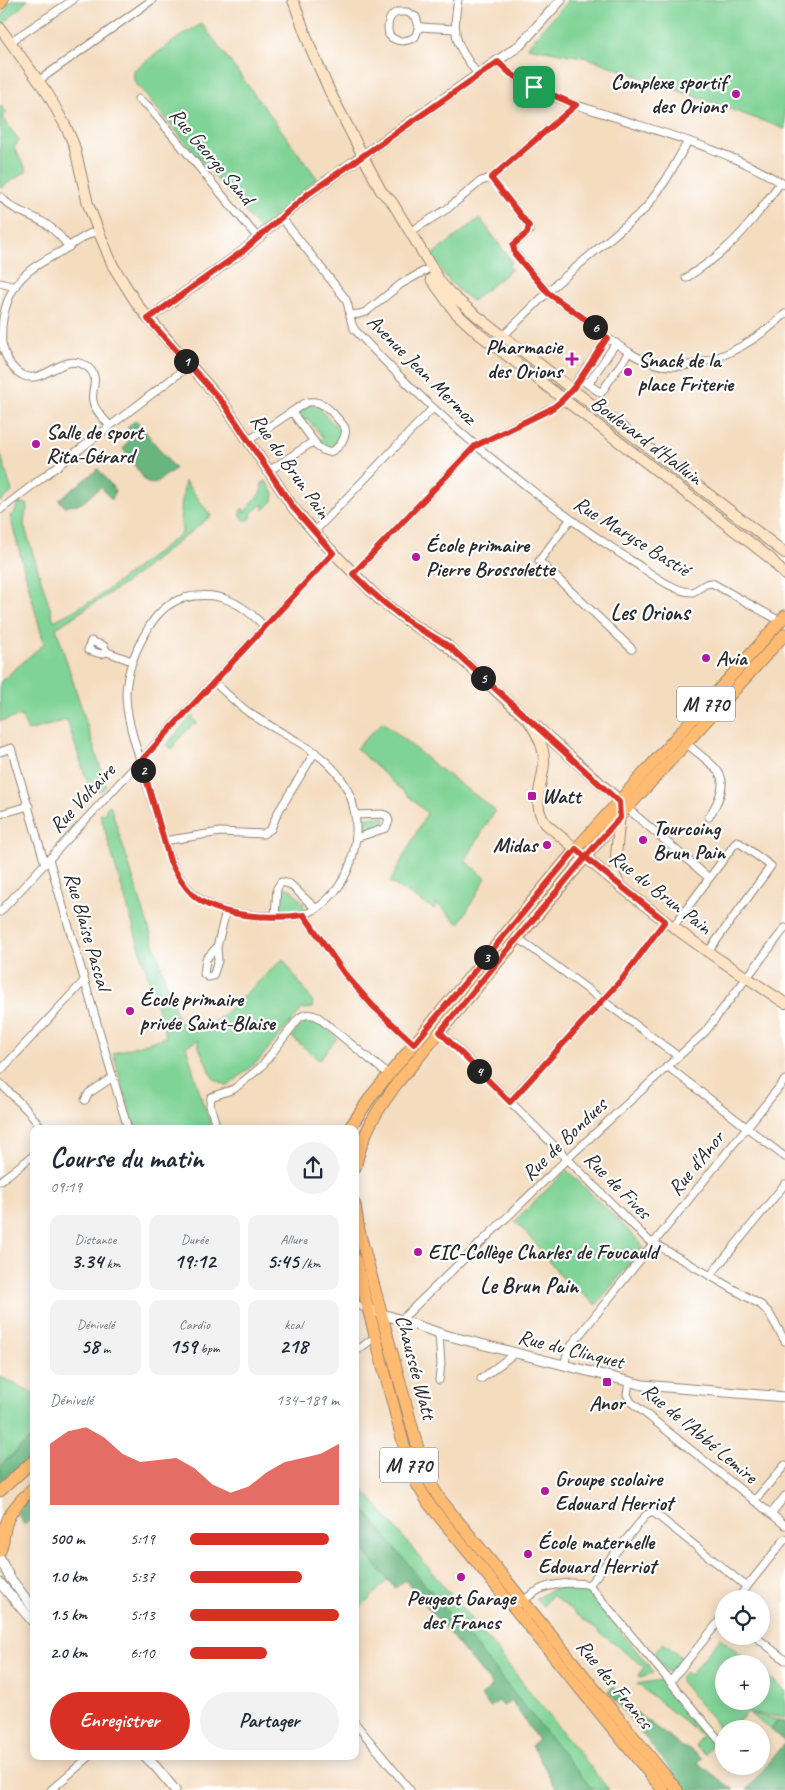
<!DOCTYPE html>
<html lang="fr">
<meta charset="utf-8">
<style>
:root{--surface:#fff;--page:#f2f2f3;--text:#1f2937;--muted:#747a83;--accent:#d93025}
body{margin:0;font-family:Caveat,sans-serif;background:var(--page);color:var(--text);height:100vh;display:flex;flex-direction:column;font-size:19px;white-space:nowrap}
*{box-sizing:border-box;margin:0}
p{font-size:16px;color:var(--muted)}
.icon{flex:none;width:28px;height:28px;fill:none;stroke:currentColor;stroke-width:2;stroke-linecap:round;stroke-linejoin:round}
.map{position:relative;flex:1;overflow:hidden}
.drawer{position:absolute;left:30px;top:1125px;width:329px;height:635px;display:flex;flex-direction:column;background:var(--surface);border-radius:10px;box-shadow:0 2px 12px #0003}
.drawer>*{flex:none}
.fabs{position:absolute;left:715px;top:1590px;display:grid;gap:10px}
.fabs a{display:grid;place-items:center;width:55px;height:55px;border-radius:50%;background:var(--surface);box-shadow:0 2px 12px #0003;font-size:25px}
.pin{position:absolute;display:grid;place-items:center;width:42px;height:42px;color:#fff;margin:-21px;border-radius:10px;box-shadow:0 2px 8px #0006}
.km{position:absolute;width:25px;height:25px;margin:-12px;border-radius:50%;background:#222;color:#fff;font-size:14px;line-height:25px;text-align:center}
.round{display:grid;place-items:center;flex:none;width:52px;height:52px;border-radius:26px;background:var(--page)}
.overview{display:flex;align-items:center;justify-content:space-between;height:85px;padding:0 20px}
h1{font-size:28px;font-weight:600;line-height:38px}
.stats{display:grid;grid-template-columns:repeat(3,1fr);gap:8px;height:85px;padding:5px 20px}
.stats div{display:grid;align-content:center;border-radius:10px;background:var(--page);text-align:center}
.stats b{font-size:21px;font-weight:600}
.stats small{font-size:14px;font-weight:400}
.stats p{font-size:14px}
.chart{height:140px;padding:10px 20px}
.chart p{display:flex;justify-content:space-between}
.chart svg{width:100%;height:90px;margin-top:5px;fill:var(--accent);opacity:.7}
.button{display:flex;gap:10px;margin-top:auto;padding:10px 20px}
.button a{flex:1;height:58px;border-radius:30px;background:var(--accent);color:#fff;font-size:20px;font-weight:600;line-height:58px;text-align:center}
.button a+a{background:var(--page);color:var(--text)}
ul{padding:0 20px;list-style:none;font-size:16px}
li{display:grid;grid-template-columns:80px 60px 1fr;align-items:center;height:38px}
li i{height:12px;border-radius:6px;background:var(--accent)}
.map>svg:first-child{display:block}
.green{fill:#80d396;stroke:#567f60}
.forest{fill:#68b57f;stroke:#4a7055}
.lines{fill:none;stroke-linecap:round;stroke-linejoin:round}
.minor-casing{stroke:#908475;stroke-width:9}
.tertiary-casing{stroke:#908475;stroke-width:11}
.secondary-casing{stroke:#908475;stroke-width:12}
.primary-casing{stroke:#908475;stroke-width:13}
.motorway-casing{stroke:#908475;stroke-width:14}
.minor{stroke:#fff;stroke-width:7}
.tertiary{stroke:#fff;stroke-width:9}
.secondary{stroke:#ffe4c6;stroke-width:10}
.primary{stroke:#ffbb71;stroke-width:11}
.motorway{stroke:#ffbb71;stroke-width:12}
.route-casing{stroke:#fff;stroke-width:10}
.route{stroke:#d93025;stroke-width:6}
.poi-dot{fill:#b5179e;stroke:#fff;stroke-width:2}
.labels{text-anchor:middle;stroke-width:4.5;stroke-linejoin:round;paint-order:stroke}
.shield{fill:#fff;stroke:#6b6b6b;stroke-width:1}
.shield-label{font-size:20px;font-weight:bold;fill:#2b2b2b}
.poi-label{font-size:21px;font-weight:bold;fill:#2b2b2b;stroke:#fff;text-anchor:start}
.street-label{font-size:21px;fill:#2b2b2b;stroke:#fff}
.neighbourhood-label{font-size:22px;font-weight:bold;fill:#2b2b2b;stroke:#fff}
</style>
<div class="map">
<svg width="785" height="1790" viewBox="0 0 785 1790">
<rect width="100%" height="100%" fill="#fff"/>
<filter id="ink" filterUnits="userSpaceOnUse"><feTurbulence type="fractalNoise" baseFrequency=".02" numOctaves="2"/><feDisplacementMap in="SourceGraphic" scale="10" xChannelSelector="R" yChannelSelector="G"/><feConvolveMatrix kernelMatrix="1 2 1 2 8 2 1 2 1" color-interpolation-filters="sRGB"/></filter>
<filter id="wash" filterUnits="userSpaceOnUse"><feTurbulence type="fractalNoise" baseFrequency=".0096" numOctaves="4" result="noise"/><feDisplacementMap in="SourceGraphic" scale="20" xChannelSelector="R" yChannelSelector="G"/><feGaussianBlur stdDeviation="1.12" result="paint"/><feColorMatrix in="noise" values="0 0 0 0 0 0 0 0 0 0 0 0 0 0 0 0 0 1.4 0 .05"/><feComposite in="paint" operator="in"/></filter>
<g filter="url(#wash)">
<rect width="100%" height="100%" fill="#f4dcbf"/>
<g class="green">
<polygon points="12,0 28,0 5,23 0,42 0,19"/>
<polygon points="568,0 785,0 785,129 588,58 527,47"/>
<polygon points="202,24 317,178 288,203 260,230 134,81 134,70 185,33"/>
<polygon points="0,106 7,112 2,118 19,140 14,148 27,171 0,188"/>
<path d="M480,218L512,262L508,265L512,269L472,301C452,286 444,276 432,255Z"/>
<polygon points="309,405 320,406 322,408 320,410 336,426 339,425 342,429 343,435 329,448 324,448 318,442 323,438 307,418 303,421 299,415 300,411"/>
<polygon points="0,452 12,492 0,502"/>
<polygon points="185,481 211,516 127,582 56,628 106,785 104,789 92,792 85,775 67,720 28,731 21,716 0,721 0,682 44,644 10,516 14,514 18,504 24,503 28,505 25,515 24,525 54,621 97,598 182,533 181,507"/>
<path d="M266,481L274,494L273,501L264,510L263,504L252,512L251,518L249,520C243,521 240,517 240,511L243,508L244,513L261,492L262,483Z"/>
<polygon points="192,716 197,724 193,724 174,744 174,748 170,748 166,745"/>
<polygon points="383,722 437,767 495,810 465,861 486,878 459,924 437,904 434,909 390,882 427,813 356,748"/>
<polygon points="110,805 179,1023 198,1028 210,1027 283,959 313,1002 312,1008 302,1009 258,1061 228,1086 213,1078 199,1047 198,1040 186,1046 202,1101 213,1129 135,1129 113,1053 166,1037 100,814 106,812 106,808"/>
<polygon points="364,817 384,817 386,821 384,825 365,832"/>
<polygon points="285,888 291,889 304,904 303,911 283,913 278,910 280,890"/>
<polygon points="306,1019 317,1021 337,1038 319,1060 292,1037"/>
<polygon points="567,1170 641,1243 643,1248 596,1305 561,1276 536,1244 515,1221"/>
<polygon points="0,1377 34,1393 34,1435 0,1466"/>
<polygon points="355,1481 368,1495 486,1637 609,1790 557,1790 532,1745 538,1740 512,1701 503,1706 498,1701 490,1707 481,1696 493,1686 405,1580 395,1588 388,1580 355,1613"/>
<polygon points="567,1587 583,1589 590,1595 653,1671 653,1673 640,1677 638,1676 644,1667 552,1595 543,1606 536,1598 554,1589"/>
<polygon points="720,1638 752,1664 724,1664 724,1701 761,1701 761,1671 785,1690 785,1718 747,1712 732,1729 724,1729 724,1735 716,1731 719,1727 680,1681 681,1676 685,1672 690,1675"/>
<polygon points="663,1643 682,1658 672,1672 667,1671 653,1653"/>
<polygon points="661,1680 714,1741 705,1754 695,1746 702,1735 637,1684"/>
<polygon points="750,1714 753,1714 778,1720 771,1730"/>
</g>
<g class="forest">
<polygon points="136,420 175,469 154,484 147,483 123,449 128,441 128,426"/>
<polygon points="98,469 115,490 112,500 101,487 82,503 65,507 59,500"/>
<polygon points="34,1435 34,1455 0,1486 0,1466"/>
<polygon points="34,1494 34,1517 24,1525 17,1512"/>
<polygon points="355,1499 593,1790 557,1790 532,1745 538,1740 512,1701 503,1706 498,1701 490,1707 481,1696 493,1686 405,1580 395,1588 355,1540"/>
<polygon points="614,1686 629,1707 682,1747 689,1749 702,1758 698,1763 734,1790 687,1790 608,1691"/>
<polygon points="778,1720 785,1721 785,1742 771,1730"/>
<polygon points="785,1743 785,1790 747,1790"/>
</g>
</g>
<g filter="url(#ink)">
<g class="lines">
<g class="minor-casing">
<g id="minor">
<path d="M458,0C451,37 457,46 479,76"/>
<path d="M397,12H407L416,17L419,27L415,37C406,42 396,43 389,35C387,26 388,16 397,12Z"/>
<polyline points="419,27 455,29"/>
<polyline points="10,42 73,0"/>
<path d="M498,62C527,93 575,104 614,117C673,136 732,152 785,185"/>
<polyline points="38,81 152,0"/>
<polyline points="138,99 148,106 258,238"/>
<polyline points="491,178 529,226 529,231 513,245 515,253 548,293 596,327 607,338"/>
<path d="M1,197C15,213 29,213 46,224C55,230 62,238 69,247"/>
<path d="M281,217L345,298C351,308 348,320 355,330C436,418 530,494 630,560C647,570 674,593 693,592L706,584L712,583L780,621"/>
<path d="M98,230C85,235 74,243 62,251C51,257 39,263 29,271C8,287 0,317 2,343C4,355 11,369 22,375C44,386 63,351 86,366C102,377 90,388 93,401C94,410 105,420 110,426"/>
<polyline points="410,232 447,209 481,181 491,178 576,105"/>
<path d="M686,278C699,269 712,261 724,250C746,231 763,206 781,182"/>
<polyline points="0,283 15,287"/>
<polyline points="350,315 359,314 366,312 401,284 426,270"/>
<polyline points="503,336 555,285 645,209 666,180 688,141"/>
<path d="M629,352C679,387 747,350 785,314"/>
<polyline points="588,384 616,343"/>
<path d="M249,440L305,403C323,397 333,414 344,426C349,434 339,450 329,452C324,452 321,449 318,447L292,412"/>
<polyline points="269,471 314,441"/>
<polyline points="0,510 190,365"/>
<polyline points="570,520 539,561 632,649"/>
<polyline points="314,532 433,408"/>
<polyline points="353,574 475,446 559,404 572,389 607,338 629,352 601,393 579,378"/>
<polyline points="107,652 101,654 88,650 91,641 104,646 107,652 132,661"/>
<path d="M214,682C225,692 236,703 248,712C279,734 317,746 340,777C370,818 357,888 310,912C299,918 285,916 273,916C225,916 191,907 171,861C161,831 152,801 143,770C136,745 126,719 126,693C127,671 135,651 146,632C154,617 166,603 184,598C219,590 241,602 265,627"/>
<path d="M686,743C718,771 736,773 709,817"/>
<polyline points="0,752 11,748 45,864"/>
<polyline points="627,808 709,878"/>
<polyline points="0,814 29,806"/>
<polyline points="356,838 386,828 389,821 387,816 382,814 356,815"/>
<polyline points="164,841 220,832 263,834 271,829 277,814 315,752"/>
<polyline points="49,859 128,1129"/>
<polyline points="0,912 333,553"/>
<polyline points="304,915 344,973 373,1006 414,1044"/>
<polyline points="275,916 277,888 281,882 290,884 316,909"/>
<polyline points="673,927 737,841 771,866 708,952"/>
<polyline points="518,938 678,1056"/>
<polyline points="217,947 218,961 213,976 208,977 204,974 206,959 217,947 226,911"/>
<polyline points="440,1031 648,1240 761,1305 769,1313 785,1341"/>
<polyline points="667,1066 785,1157"/>
<polyline points="0,1071 84,981"/>
<polyline points="0,1083 27,1110 42,1129"/>
<polyline points="85,1100 89,1093 113,1077"/>
<polyline points="510,1101 627,974 665,921"/>
<path d="M217,1129L210,1105L211,1097L234,1089L261,1067L299,1018C305,1013 312,1014 318,1017L389,1075"/>
<polyline points="0,1181 34,1155"/>
<polyline points="710,1276 785,1184"/>
<polyline points="355,1304 368,1309"/>
<polyline points="401,1320 567,1159 705,1032 785,928"/>
<polyline points="439,1333 441,1365 439,1380"/>
<polyline points="355,1352 375,1337"/>
<polyline points="564,1365 567,1354 573,1343 785,1080"/>
<polyline points="481,1379 515,1353"/>
<polyline points="629,1382 627,1394 631,1402 785,1525"/>
<polyline points="754,1501 785,1465"/>
<polyline points="771,1514 785,1496"/>
<polyline points="589,1585 646,1515 653,1512 747,1587"/>
<polyline points="737,1599 785,1539"/>
<path d="M520,1603C539,1588 545,1585 570,1583C577,1583 583,1583 589,1585L724,1746"/>
<polyline points="755,1636 785,1660"/>
<polyline points="670,1682 724,1615"/>
<polyline points="355,1723 410,1790"/>
<polyline points="51,1790 90,1756"/>
</g>
</g>
<g class="tertiary-casing">
<g id="tertiary">
<polyline points="148,319 243,251 308,194 520,45 561,0"/>
<polyline points="368,1309 445,1335 643,1385 785,1397"/>
<polyline points="0,1559 10,1578 34,1609"/>
<polyline points="0,1583 34,1623"/>
<polyline points="145,1756 156,1767 175,1790"/>
</g>
</g>
<g class="secondary-casing">
<g id="secondary">
<polyline points="293,0 311,49 330,92 381,191 392,202 441,283 452,295 477,316 785,553"/>
<path d="M0,28L48,94L66,127L74,145L88,204L98,230L113,266L139,307L224,404L292,506L321,540L380,600L413,625L444,643L529,721C537,734 545,747 544,764C542,785 531,805 546,824L610,878L665,921L708,952L785,1003"/>
<polyline points="431,279 455,312 479,334 752,544 771,559 785,575"/>
<polyline points="536,726 619,800 620,813 615,867 615,875 619,884"/>
</g>
</g>
<g class="primary-casing">
<g id="primary">
<polyline points="349,1129 372,1095 576,849 785,616"/>
<path d="M355,1168C363,1131 376,1112 398,1082L611,826L785,634"/>
<polyline points="355,1205 359,1231 421,1460 430,1483 440,1499 677,1790"/>
<polyline points="355,1259 408,1461 417,1484 429,1504 663,1790"/>
<polyline points="0,1491 34,1460"/>
<path d="M4,1534C6,1513 20,1501 34,1487"/>
<polyline points="0,1551 3,1541 4,1528"/>
</g>
</g>
<g class="motorway-casing">
<polyline id="motorway" points="0,3 2,0"/>
</g>
<use href="#minor" class="minor"/>
<use href="#tertiary" class="tertiary"/>
<use href="#secondary" class="secondary"/>
<use href="#primary" class="primary"/>
<use href="#motorway" class="motorway"/>
</g>
</g>
<g class="lines" filter="url(#ink)">
<g class="route-casing">
<path id="route" d="M534,87L511,74L498,62L308,194L243,251L148,319L224,404L292,506L333,553L141,761L170,861C176,873 182,884 192,894C217,918 271,919 304,915L344,973L373,1006L414,1044L576,849C605,874 635,897 665,921L623,978L510,1102L440,1032C479,984 518,937 558,890C578,866 598,841 620,818L619,802L452,649C439,639 425,633 412,624C390,609 372,593 353,574L475,446L549,410C573,397 591,361 607,338L599,329L548,293L515,254L513,245L527,233L529,226L491,178L576,105L534,87"/>
</g>
<use href="#route" class="route"/>
</g>
<g class="poi-dot">
<circle cx="736" cy="94" r="5"/>
<path d="M569.5 351.5h5v5h5v5h-5v5h-5v-5h-5v-5h5z"/>
<circle cx="628" cy="372" r="5"/>
<circle cx="36" cy="444" r="5"/>
<circle cx="416" cy="557" r="5"/>
<circle cx="706" cy="658" r="5"/>
<rect x="527" y="791" width="10" height="10" rx="2.5"/>
<circle cx="643" cy="840" r="5"/>
<circle cx="547" cy="845" r="5"/>
<circle cx="130" cy="1011" r="5"/>
<circle cx="418" cy="1252" r="5"/>
<rect x="602" y="1377" width="10" height="10" rx="2.5"/>
<circle cx="545" cy="1491" r="5"/>
<circle cx="528" cy="1554" r="5"/>
<circle cx="461" cy="1577" r="5"/>
</g>
<g class="labels">
<g class="shield">
<rect x="677" y="686.5" width="58" height="35" rx="4"/>
<rect x="380" y="1447.5" width="58" height="35" rx="4"/>
</g>
<g class="shield-label">
<text x="706" y="711">M 770</text>
<text x="409" y="1472">M 770</text>
</g>
<g class="poi-label">
<text x="726" y="89" text-anchor="end">Complexe sportif<tspan x="726" dy="24">des Orions</tspan></text>
<text x="562" y="354" text-anchor="end">Pharmacie<tspan x="562" dy="24">des Orions</tspan></text>
<text x="638" y="367">Snack de la<tspan x="638" dy="24">place Friterie</tspan></text>
<text x="46" y="439">Salle de sport<tspan x="46" dy="24">Rita-Gérard</tspan></text>
<text x="426" y="552">École primaire<tspan x="426" dy="24">Pierre Brossolette</tspan></text>
<text x="716" y="665">Avia</text>
<text x="542" y="803">Watt</text>
<text x="653" y="835">Tourcoing<tspan x="653" dy="24">Brun Pain</tspan></text>
<text x="537" y="852" text-anchor="end">Midas</text>
<text x="140" y="1006">École primaire<tspan x="140" dy="24">privée Saint-Blaise</tspan></text>
<text x="428" y="1259">EIC-Collège Charles de Foucauld</text>
<text x="607" y="1410" text-anchor="middle">Anor</text>
<text x="555" y="1486">Groupe scolaire<tspan x="555" dy="24">Edouard Herriot</tspan></text>
<text x="538" y="1549">École maternelle<tspan x="538" dy="24">Edouard Herriot</tspan></text>
<text x="461" y="1605" text-anchor="middle">Peugeot Garage<tspan x="461" dy="24">des Francs</tspan></text>
</g>
<g class="street-label">
<text transform="translate(212 156) rotate(50)" y="7">Rue George Sand</text>
<text transform="translate(422 369) rotate(45)" y="7">Avenue Jean Mermoz</text>
<text transform="translate(647 440) rotate(37)" y="7">Boulevard d'Halluin</text>
<text transform="translate(291 466) rotate(55)" y="7">Rue du Brun Pain</text>
<text transform="translate(632 536) rotate(32)" y="7">Rue Maryse Bastié</text>
<text transform="translate(82 798) rotate(-47)" y="7">Rue Voltaire</text>
<text transform="translate(661 892) rotate(38)" y="7">Rue du Brun Pain</text>
<text transform="translate(88 931) rotate(74)" y="7">Rue Blaise Pascal</text>
<text transform="translate(564 1139) rotate(-44)" y="7">Rue de Bondues</text>
<text transform="translate(696 1163) rotate(-51)" y="7">Rue d'Anor</text>
<text transform="translate(618 1185) rotate(45)" y="7">Rue de Fives</text>
<text transform="translate(571 1349) rotate(14)" y="7">Rue du Clinquet</text>
<text transform="translate(416 1367) rotate(75)" y="7">Chaussée Watt</text>
<text transform="translate(700 1433) rotate(40)" y="7">Rue de l'Abbé Lemire</text>
<text transform="translate(615 1684) rotate(51)" y="7">Rue des Francs</text>
</g>
<g class="neighbourhood-label">
<text x="650" y="620">Les Orions</text>
<text x="529" y="1293">Le Brun Pain</text>
</g>
</g>
</svg>
<div class="fabs">
<a><svg class="icon" aria-label="locate" viewBox="0 0 24 24"><circle cx="12" cy="12" r="6"/><path d="M12 2v4M12 18v4M2 12h4M18 12h4"/></svg></a>
<a>+</a>
<a>−</a>
</div>
<div class="pin" style="left:534px;top:87px;background:#1e9e55"><svg class="icon" aria-label="arrive" viewBox="0 0 24 24"><path d="M6 21V4h12l-3 4 3 4H6"/></svg></div>
<b class="km" style="left:186px;top:361px">1</b>
<b class="km" style="left:143px;top:770px">2</b>
<b class="km" style="left:486px;top:957px">3</b>
<b class="km" style="left:479px;top:1071px">4</b>
<b class="km" style="left:483px;top:678px">5</b>
<b class="km" style="left:595px;top:327px">6</b>
<section class="drawer">
<div class="overview"><div><h1>Course du matin</h1><p>09:19</p></div><a class="round"><svg class="icon" aria-label="share" viewBox="0 0 24 24"><path d="M12 15V3M7 8l5-5 5 5M5 13v7h14v-7"/></svg></a></div>
<div class="stats">
<div><p>Distance</p><b>3.34<small> km</small></b></div>
<div><p>Durée</p><b>19:12</b></div>
<div><p>Allure</p><b>5:45<small> /km</small></b></div>
</div>
<div class="stats">
<div><p>Dénivelé</p><b>58<small> m</small></b></div>
<div><p>Cardio</p><b>159<small> bpm</small></b></div>
<div><p>kcal</p><b>218</b></div>
</div>
<div class="chart"><p><span>Dénivelé</span>134–189 m</p>
<svg viewBox="0 0 160 44" preserveAspectRatio="none"><path d="M0 44V14L10 8L20 6L30 11L40 19L50 23L60 22L70 21L80 26L90 34L100 38L110 35L120 28L130 23L140 21L150 19L160 14V44z"/></svg>
</div>
<ul>
<li><b>500 m</b>5:19<i style="width:93%"></i></li>
<li><b>1.0 km</b>5:37<i style="width:75%"></i></li>
<li><b>1.5 km</b>5:13<i style="width:100%"></i></li>
<li><b>2.0 km</b>6:10<i style="width:52%"></i></li>
</ul>
<div class="button"><a>Enregistrer</a><a>Partager</a></div>
</section>
</div>
